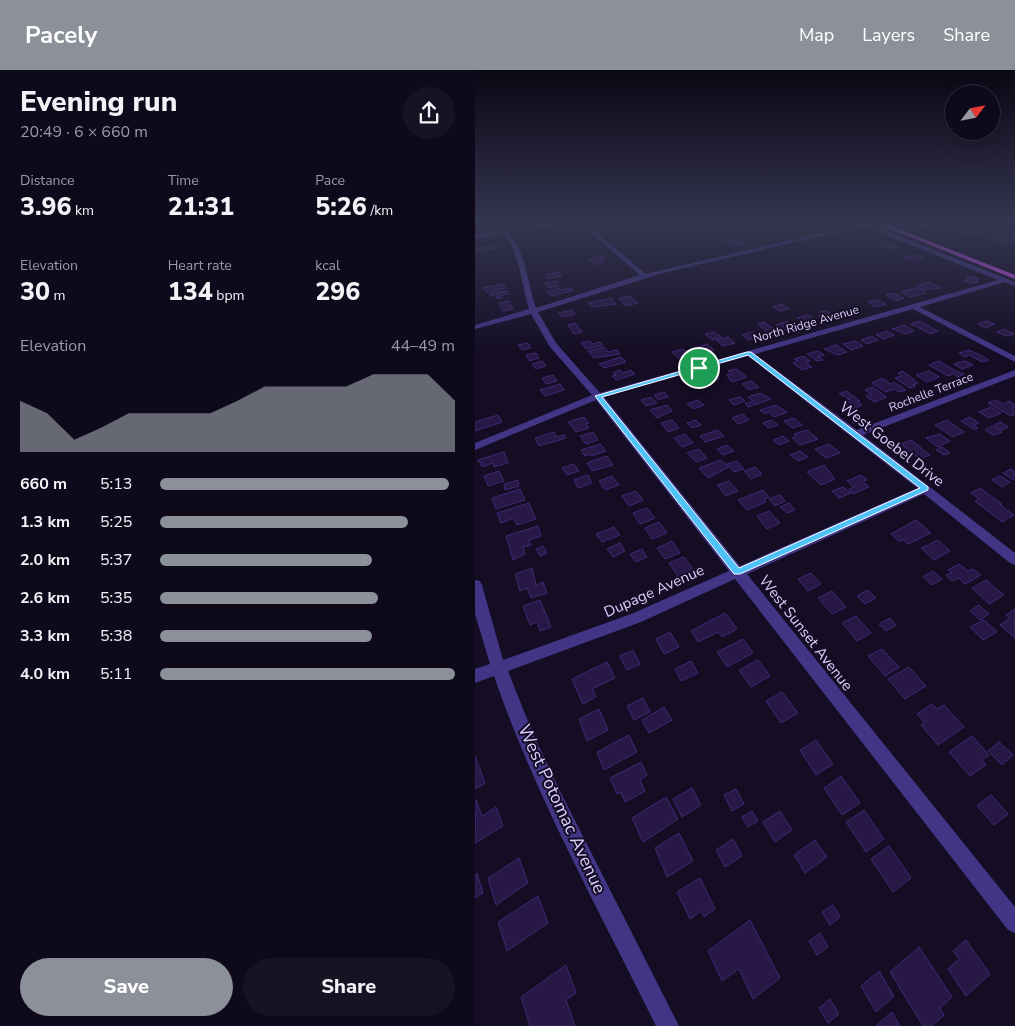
<!DOCTYPE html>
<meta charset="utf-8">
<style>
:root{--surface:#0f0a1b;--page:#181324;--text:#f1f3f6;--muted:#9b9aa3;--line:#2f2b3a;--accent:#8c9099}
body{margin:0;font-family:"Nunito Sans",sans-serif;background:var(--page);color:var(--text);height:100vh;display:flex;flex-direction:column;font-size:19px;white-space:nowrap}
*{box-sizing:border-box;margin:0}
p{font-size:16px;color:var(--muted)}
.icon{flex:none;width:28px;height:28px;fill:none;stroke:currentColor;stroke-width:2;stroke-linecap:round;stroke-linejoin:round}
.map{position:relative;flex:1;overflow:hidden}
.sheet{display:flex;flex-direction:column;background:var(--surface);width:475px}
.sheet>*{flex:none}
.needle{width:32px;rotate:58deg}
.tools{position:absolute;left:470px;top:15px;display:grid;gap:10px}
.tools a{display:grid;place-items:center;width:55px;height:55px;border-radius:50%;background:var(--surface);box-shadow:0 5px 20px #0002,0 0 0 1px var(--line);font-size:25px}
.pin{position:absolute;display:grid;place-items:center;width:42px;height:42px;color:#fff;margin:-21px;border:2px solid #fff;border-radius:50%;box-shadow:0 1px 5px #0007}
.round{display:grid;place-items:center;flex:none;width:52px;height:52px;border-radius:26px;background:var(--page)}
.overview{display:flex;align-items:center;justify-content:space-between;height:85px;padding:0 20px}
h1{font-size:28px;font-weight:800;line-height:38px}
.figures{display:grid;grid-template-columns:repeat(3,1fr);gap:8px;height:85px;padding:5px 20px}
.figures div{display:grid;align-content:center}
.figures b{font-size:25px;font-weight:800}
.figures small{font-size:14px;font-weight:400}
.figures p{font-size:14px}
.chart{height:140px;padding:10px 20px}
.chart p{display:flex;justify-content:space-between}
.chart svg{width:100%;height:90px;margin-top:5px;fill:var(--accent);opacity:.7}
.button{display:flex;gap:10px;margin-top:auto;padding:10px 20px}
.button a{flex:1;height:58px;border-radius:30px;background:var(--accent);color:#fff;font-size:20px;font-weight:800;line-height:58px;text-align:center}
.button a+a{background:var(--page);color:var(--text)}
ul{padding:0 20px;list-style:none;font-size:16px}
li{display:grid;grid-template-columns:80px 60px 1fr;align-items:center;height:38px}
li i{height:12px;border-radius:6px;background:var(--accent)}
header{display:flex;align-items:center;gap:30px;box-sizing:border-box;height:70px;padding:0 25px;background:var(--accent);color:#fff}
header strong{font-size:24px}
nav{display:flex;gap:28px;margin-inline-start:auto;font-size:18px}
main{display:flex;flex:1;min-height:0}
.map>svg:first-child{display:block}
.building{fill:#271846;stroke:#412874}
.lines{fill:none;stroke-linecap:round;stroke-linejoin:round}
.minor{fill:#423586;fill-rule:evenodd}
.primary{fill:#d657ff;fill-rule:evenodd}
.route{fill:#4fc3f7;stroke:#fff;fill-rule:evenodd}
.labels{text-anchor:middle;stroke-width:4;stroke-linejoin:round;paint-order:stroke}
.far-street-label{font-size:12px;fill:#dbd0ff;stroke:#140d24}
.street-label{font-size:15px;fill:#dbd0ff;stroke:#140d24}
.near-street-label{font-size:18px;fill:#dbd0ff;stroke:#140d24}
</style>
<header>
<strong>Pacely</strong>
<nav><a>Map</a><a>Layers</a><a>Share</a></nav>
</header>
<main>
<section class="sheet">
<div class="overview"><div><h1>Evening run</h1><p>20:49 · 6 × 660 m</p></div><a class="round"><svg class="icon" aria-label="share" viewBox="0 0 24 24"><path d="M12 15V3M7 8l5-5 5 5M5 13v7h14v-7"/></svg></a></div>
<div class="figures">
<div><p>Distance</p><b>3.96<small> km</small></b></div>
<div><p>Time</p><b>21:31</b></div>
<div><p>Pace</p><b>5:26<small> /km</small></b></div>
</div>
<div class="figures">
<div><p>Elevation</p><b>30<small> m</small></b></div>
<div><p>Heart rate</p><b>134<small> bpm</small></b></div>
<div><p>kcal</p><b>296</b></div>
</div>
<div class="chart"><p><span>Elevation</span>44–49 m</p>
<svg viewBox="0 0 160 44" preserveAspectRatio="none"><path d="M0 44V19L10 25L20 38L30 32L40 25L50 25L60 25L70 25L80 19L90 12L100 12L110 12L120 12L130 6L140 6L150 6L160 19V44z"/></svg>
</div>
<ul>
<li><b>660 m</b>5:13<i style="width:98%"></i></li>
<li><b>1.3 km</b>5:25<i style="width:84%"></i></li>
<li><b>2.0 km</b>5:37<i style="width:72%"></i></li>
<li><b>2.6 km</b>5:35<i style="width:74%"></i></li>
<li><b>3.3 km</b>5:38<i style="width:72%"></i></li>
<li><b>4.0 km</b>5:11<i style="width:100%"></i></li>
</ul>
<div class="button"><a>Save</a><a>Share</a></div>
</section>
<div class="map">
<svg width="540" height="956" viewBox="0 0 540 956">
<rect width="100%" height="100%" fill="#140d24"/>
<g class="building">
<polygon points="511,153 540,163 540,172 532,175 497,162 491,164 473,158 487,154 496,157"/>
<polygon points="64,163 67,166 61,167 62,168 56,169 51,166"/>
<polygon points="262,169 270,174 258,176 250,172"/>
<polygon points="413,173 423,177 416,179 404,175"/>
<polygon points="20,175 23,178 3,181 1,179"/>
<polygon points="445,185 449,188 437,191 429,188"/>
<polygon points="128,186 131,189 125,190 128,192 119,194 114,189"/>
<polygon points="84,202 87,206 72,209 70,205"/>
<polygon points="498,206 504,209 501,210 504,212 494,213 489,211 494,210 490,208"/>
<polygon points="81,211 84,216 73,218 70,213"/>
<polygon points="453,212 466,218 449,220 440,216"/>
<polygon points="28,214 31,218 11,222 8,218"/>
<polygon points="84,218 86,220 96,218 98,221 77,226 72,222"/>
<polygon points="441,218 451,223 435,227 426,222"/>
<polygon points="32,221 33,224 27,225 28,228 22,229 21,226 24,226 23,224 15,226 15,223"/>
<polygon points="419,223 429,228 421,231 411,225"/>
<polygon points="155,226 163,233 150,236 144,228"/>
<polygon points="136,228 141,234 117,237 113,233"/>
<polygon points="403,230 411,234 401,237 393,232"/>
<polygon points="34,231 38,239 28,241 24,233"/>
<polygon points="307,234 314,239 305,241 298,237"/>
<polygon points="97,240 100,244 87,247 83,243"/>
<polygon points="351,241 360,246 349,249 343,246 349,244 345,242"/>
<polygon points="333,245 340,250 330,253 322,248"/>
<polygon points="312,251 321,257 308,261 301,255"/>
<polygon points="444,251 463,261 456,264 436,254"/>
<polygon points="512,251 520,254 510,258 503,254"/>
<polygon points="289,252 303,262 294,264 283,254"/>
<polygon points="100,253 107,262 99,264 93,255"/>
<polygon points="429,255 439,261 431,264 417,259"/>
<polygon points="529,259 539,264 532,266 522,262"/>
<polygon points="412,261 419,265 408,269 401,265"/>
<polygon points="239,262 246,267 237,270 230,264"/>
<polygon points="278,262 285,267 273,270 267,265"/>
<polygon points="397,266 403,270 392,274 386,270"/>
<polygon points="253,267 260,273 248,276 241,270"/>
<polygon points="115,271 118,274 125,272 128,275 111,279 106,273"/>
<polygon points="380,271 388,276 376,280 368,274"/>
<polygon points="53,273 56,278 47,280 43,275"/>
<polygon points="232,274 239,280 226,284 219,278"/>
<polygon points="361,275 372,282 363,285 349,279"/>
<polygon points="129,277 133,282 142,280 145,284 119,288 113,281"/>
<polygon points="208,279 210,281 215,280 219,283 203,288 197,282"/>
<polygon points="494,280 503,284 514,290 507,292 494,285 490,287 484,283"/>
<polygon points="343,281 349,285 343,287 348,290 342,291 332,284"/>
<polygon points="61,283 64,288 54,291 51,285"/>
<polygon points="329,286 335,291 331,292 337,297 327,300 318,293 323,291 319,289"/>
<polygon points="146,287 151,292 129,298 124,294"/>
<polygon points="67,291 71,296 61,299 57,294"/>
<polygon points="464,291 481,301 489,304 483,307 478,304 473,306 454,295"/>
<polygon points="490,291 498,295 487,299 479,294"/>
<polygon points="261,299 272,307 257,312 252,305 257,304 253,301"/>
<polygon points="145,300 148,303 156,300 160,304 141,310 137,306 141,305 138,303"/>
<polygon points="428,301 443,313 438,315 440,316 435,318 420,308 427,306 423,303"/>
<polygon points="454,301 464,307 452,312 441,305"/>
<polygon points="242,304 244,309 233,310 231,305"/>
<polygon points="78,305 82,311 71,314 67,308"/>
<polygon points="407,308 416,314 419,312 431,320 424,322 419,319 411,322 397,313"/>
<polygon points="276,311 284,317 274,320 267,314"/>
<polygon points="85,314 89,320 70,326 65,320"/>
<polygon points="398,317 412,327 399,332 391,326 396,324 390,320"/>
<polygon points="371,321 385,331 382,332 387,335 378,339 368,331 375,329 364,324"/>
<polygon points="189,322 193,327 183,330 179,325"/>
<polygon points="285,323 296,329 273,337 270,334 278,331 273,327"/>
<polygon points="176,327 182,333 171,336 166,330"/>
<polygon points="265,327 270,331 259,335 254,330"/>
<polygon points="222,330 229,335 219,339 212,334"/>
<polygon points="521,330 528,334 534,331 540,335 540,337 537,339 540,341 540,344 536,346 513,333"/>
<polygon points="192,335 197,341 182,348 175,340"/>
<polygon points="301,335 312,342 299,347 294,342 290,344 285,340"/>
<polygon points="516,337 526,343 514,348 504,342"/>
<polygon points="268,344 274,350 263,354 257,348"/>
<polygon points="23,345 27,352 0,361 0,352"/>
<polygon points="109,347 114,353 111,354 114,358 101,362 93,352"/>
<polygon points="495,347 504,353 499,355 503,358 500,360 486,351"/>
<polygon points="319,348 327,355 317,358 309,351"/>
<polygon points="197,350 204,358 193,362 186,353"/>
<polygon points="221,350 226,355 217,358 212,353"/>
<polygon points="297,350 303,355 293,358 288,353"/>
<polygon points="472,350 489,362 478,367 460,355"/>
<polygon points="525,352 533,357 526,360 519,355"/>
<polygon points="517,356 527,362 519,365 510,360"/>
<polygon points="243,360 249,366 230,372 225,366"/>
<polygon points="332,360 343,369 325,375 317,368 321,366 319,364"/>
<polygon points="79,362 82,367 89,365 91,368 64,376 60,368"/>
<polygon points="118,362 123,370 111,374 105,366"/>
<polygon points="210,364 218,373 207,377 199,368"/>
<polygon points="465,364 475,371 463,377 451,368"/>
<polygon points="308,366 314,371 304,375 298,370"/>
<polygon points="436,370 455,385 445,389 426,374"/>
<polygon points="125,374 131,381 116,386 115,384 110,386 106,380"/>
<polygon points="354,374 365,383 351,388 340,379"/>
<polygon points="252,375 259,381 248,385 242,379"/>
<polygon points="467,377 475,383 469,385 461,380"/>
<polygon points="224,379 232,388 221,392 212,383"/>
<polygon points="325,381 333,387 323,391 315,385"/>
<polygon points="29,382 33,393 19,397 18,393 7,397 5,392 3,392 3,390"/>
<polygon points="132,386 138,395 117,401 112,393"/>
<polygon points="246,390 254,397 233,408 224,398"/>
<polygon points="262,391 269,399 259,402 252,394"/>
<polygon points="99,394 104,401 92,405 87,398"/>
<polygon points="349,395 360,409 346,415 332,402"/>
<polygon points="280,397 287,404 276,409 269,401"/>
<polygon points="536,399 540,402 538,410 528,403"/>
<polygon points="24,401 29,411 13,416 9,406"/>
<polygon points="113,405 117,413 103,418 99,410"/>
<polygon points="386,405 392,410 388,411 394,417 378,424 374,419 379,417 372,411"/>
<polygon points="137,406 144,415 130,420 124,411"/>
<polygon points="525,406 535,412 527,417 517,410"/>
<polygon points="43,410 44,416 30,420 29,414"/>
<polygon points="254,411 263,421 251,426 242,415"/>
<polygon points="368,417 376,423 364,428 357,421"/>
<polygon points="505,418 527,434 525,435 539,445 527,452 500,431 504,429 496,423"/>
<polygon points="45,419 50,430 21,439 17,428"/>
<polygon points="288,420 294,427 289,429 291,432 272,440 263,430"/>
<polygon points="161,421 168,430 154,436 147,426"/>
<polygon points="305,425 310,431 300,436 294,429"/>
<polygon points="54,433 61,449 42,455 39,448 26,453 22,443"/>
<polygon points="314,433 320,440 312,443 305,437"/>
<polygon points="172,438 180,448 165,454 158,443"/>
<polygon points="294,441 305,453 292,459 282,446"/>
<polygon points="441,450 456,463 433,474 428,470 424,471 416,464"/>
<polygon points="184,452 192,463 177,469 170,458"/>
<polygon points="63,456 66,466 54,470 56,475 48,477 50,484 38,490 31,466"/>
<polygon points="139,457 145,465 127,472 121,464"/>
<polygon points="463,470 475,481 459,490 446,478"/>
<polygon points="197,471 205,483 190,489 182,478"/>
<polygon points="145,473 150,481 138,487 132,479"/>
<polygon points="68,476 72,483 65,486 61,479"/>
<polygon points="167,479 172,487 161,492 155,484"/>
<polygon points="209,487 218,499 203,506 194,493"/>
<polygon points="484,494 493,501 498,499 506,505 490,514 483,508 477,511 471,505 477,503 473,500"/>
<polygon points="57,498 61,515 68,512 72,523 56,528 52,518 45,521 40,504"/>
<polygon points="458,501 467,509 457,515 448,507"/>
<polygon points="336,503 346,514 333,521 323,509"/>
<polygon points="511,510 529,525 514,534 497,518"/>
<polygon points="393,520 401,528 390,534 382,526"/>
<polygon points="357,521 371,537 357,544 343,528"/>
<polygon points="65,530 76,557 65,561 62,552 55,555 48,536"/>
<polygon points="504,535 514,544 505,550 495,541"/>
<polygon points="540,539 540,568 525,555 535,548 531,545"/>
<polygon points="250,543 262,559 247,567 243,562 223,572 216,561"/>
<polygon points="381,546 396,563 382,571 367,553"/>
<polygon points="415,548 421,555 411,561 404,554"/>
<polygon points="509,550 522,562 508,570 495,557"/>
<polygon points="195,562 204,577 189,584 181,569"/>
<polygon points="268,569 278,583 252,597 242,582"/>
<polygon points="407,579 424,597 410,606 393,586"/>
<polygon points="158,580 165,594 152,600 145,586"/>
<polygon points="283,590 295,606 276,617 264,600"/>
<polygon points="216,591 223,603 206,611 200,599"/>
<polygon points="132,592 140,608 117,619 121,627 108,634 97,609"/>
<polygon points="434,597 451,616 430,629 413,609"/>
<polygon points="307,622 323,643 306,653 291,631"/>
<polygon points="168,628 175,642 159,650 152,636"/>
<polygon points="457,634 462,639 469,635 489,657 463,675 446,655 449,652 442,644"/>
<polygon points="189,637 197,650 174,663 167,650"/>
<polygon points="124,639 133,660 112,671 104,649"/>
<polygon points="154,665 162,682 129,700 122,682"/>
<polygon points="497,666 514,685 507,690 511,695 495,706 474,682"/>
<polygon points="341,670 358,694 341,705 325,680"/>
<polygon points="524,672 538,685 527,695 513,681"/>
<polygon points="0,686 10,713 0,719"/>
<polygon points="166,692 172,705 165,710 170,721 150,732 146,722 142,724 135,708"/>
<polygon points="366,706 385,733 367,745 349,718"/>
<polygon points="217,718 226,735 207,747 198,729"/>
<polygon points="261,719 269,734 257,741 249,725"/>
<polygon points="516,725 533,744 519,755 502,736"/>
<polygon points="191,727 203,749 168,772 157,748"/>
<polygon points="1,730 7,746 21,737 28,756 0,773"/>
<polygon points="389,740 409,769 391,782 371,752"/>
<polygon points="277,741 283,751 273,757 267,747"/>
<polygon points="305,741 317,760 300,772 288,752"/>
<polygon points="204,763 218,791 192,807 180,778"/>
<polygon points="258,769 267,786 250,797 241,780"/>
<polygon points="340,770 352,787 330,803 319,785"/>
<polygon points="414,776 436,808 418,822 396,789"/>
<polygon points="44,788 53,813 21,835 13,808"/>
<polygon points="2,803 8,823 0,828 0,805"/>
<polygon points="225,808 240,839 229,847 226,841 215,849 202,822"/>
<polygon points="63,826 73,853 32,881 23,852"/>
<polygon points="358,835 365,847 355,855 347,842"/>
<polygon points="275,850 305,908 278,929 264,899 247,911 233,881"/>
<polygon points="345,863 353,877 342,885 334,871"/>
<polygon points="491,870 515,904 491,926 473,899 484,889 478,881"/>
<polygon points="444,877 477,927 465,938 469,945 457,956 448,956 415,902"/>
<polygon points="91,895 101,923 91,930 100,956 55,956 46,927"/>
<polygon points="404,901 419,926 401,942 386,916"/>
<polygon points="355,929 364,944 353,953 344,938"/>
<polygon points="417,942 425,956 401,956"/>
</g>
<g class="lines">
<g class="minor">
<path d="M86,151H99L34,163C52,186 52,211 61,238L165,205L102,151H108L171,204L384,154L382,151H387L540,212V216L530,212L445,237L540,286V292L438,239L280,284L382,360L540,300V306L388,365L540,483V495L535,493L449,424L272,504L540,837V863L533,860L260,509L166,552L33,601L58,664L86,723L204,956H181C125,842 60,726 19,606L0,613V599L15,594L0,544V510L5,511L7,515L28,590L156,544L254,501L121,330L0,380V373L117,325L75,277L56,244L0,259V255L54,239C46,213 46,187 29,164L0,169V165ZM389,156L523,210L125,323L81,273L63,242L188,203ZM273,286L442,418L265,496L129,327Z"/>
<polygon points="459,151 469,151 425,163 422,161"/>
</g>
<polygon class="primary" points="395,151 403,151 540,205 540,209"/>
</g>
<linearGradient id="sky" x2="0" y2="1"><stop stop-color="#0b0714"/><stop offset="0.53" stop-color="#343550"/><stop offset="1" stop-color="#343550" stop-opacity="0"/></linearGradient>
<rect width="540" height="285" fill="url(#sky)"/>
<path class="route" d="M272,282H276L453,417V420L265,504H259L120,326ZM273,285L445,418L264,498L127,327Z"/>
<g class="labels">
<g class="far-street-label">
<text transform="translate(331 254) rotate(-16)" y="4">North Ridge Avenue</text>
<text transform="translate(456 322) rotate(-21)" y="4">Rochelle Terrace</text>
</g>
<g class="street-label">
<text transform="translate(417 374) rotate(38)" y="5">West Goebel Drive</text>
<text transform="translate(179 521) rotate(-24)" y="5">Dupage Avenue</text>
<text transform="translate(331 563) rotate(52)" y="5">West Sunset Avenue</text>
</g>
<g class="near-street-label">
<text transform="translate(87 739) rotate(65)" y="6">West Potomac Avenue</text>
</g>
</g>
</svg>
<div class="tools">
<a><svg class="needle" viewBox="-14 -14 28 28"><path d="M0-13l5 13h-10z" fill="#e53935"/><path d="M0 13l5-13h-10z" fill="#9b9aa3"/></svg></a>
</div>
<div class="pin" style="left:224px;top:298px;background:#1e9e55"><svg class="icon" aria-label="arrive" viewBox="0 0 24 24"><path d="M6 21V4h12l-3 4 3 4H6"/></svg></div>
</div>
</main>
